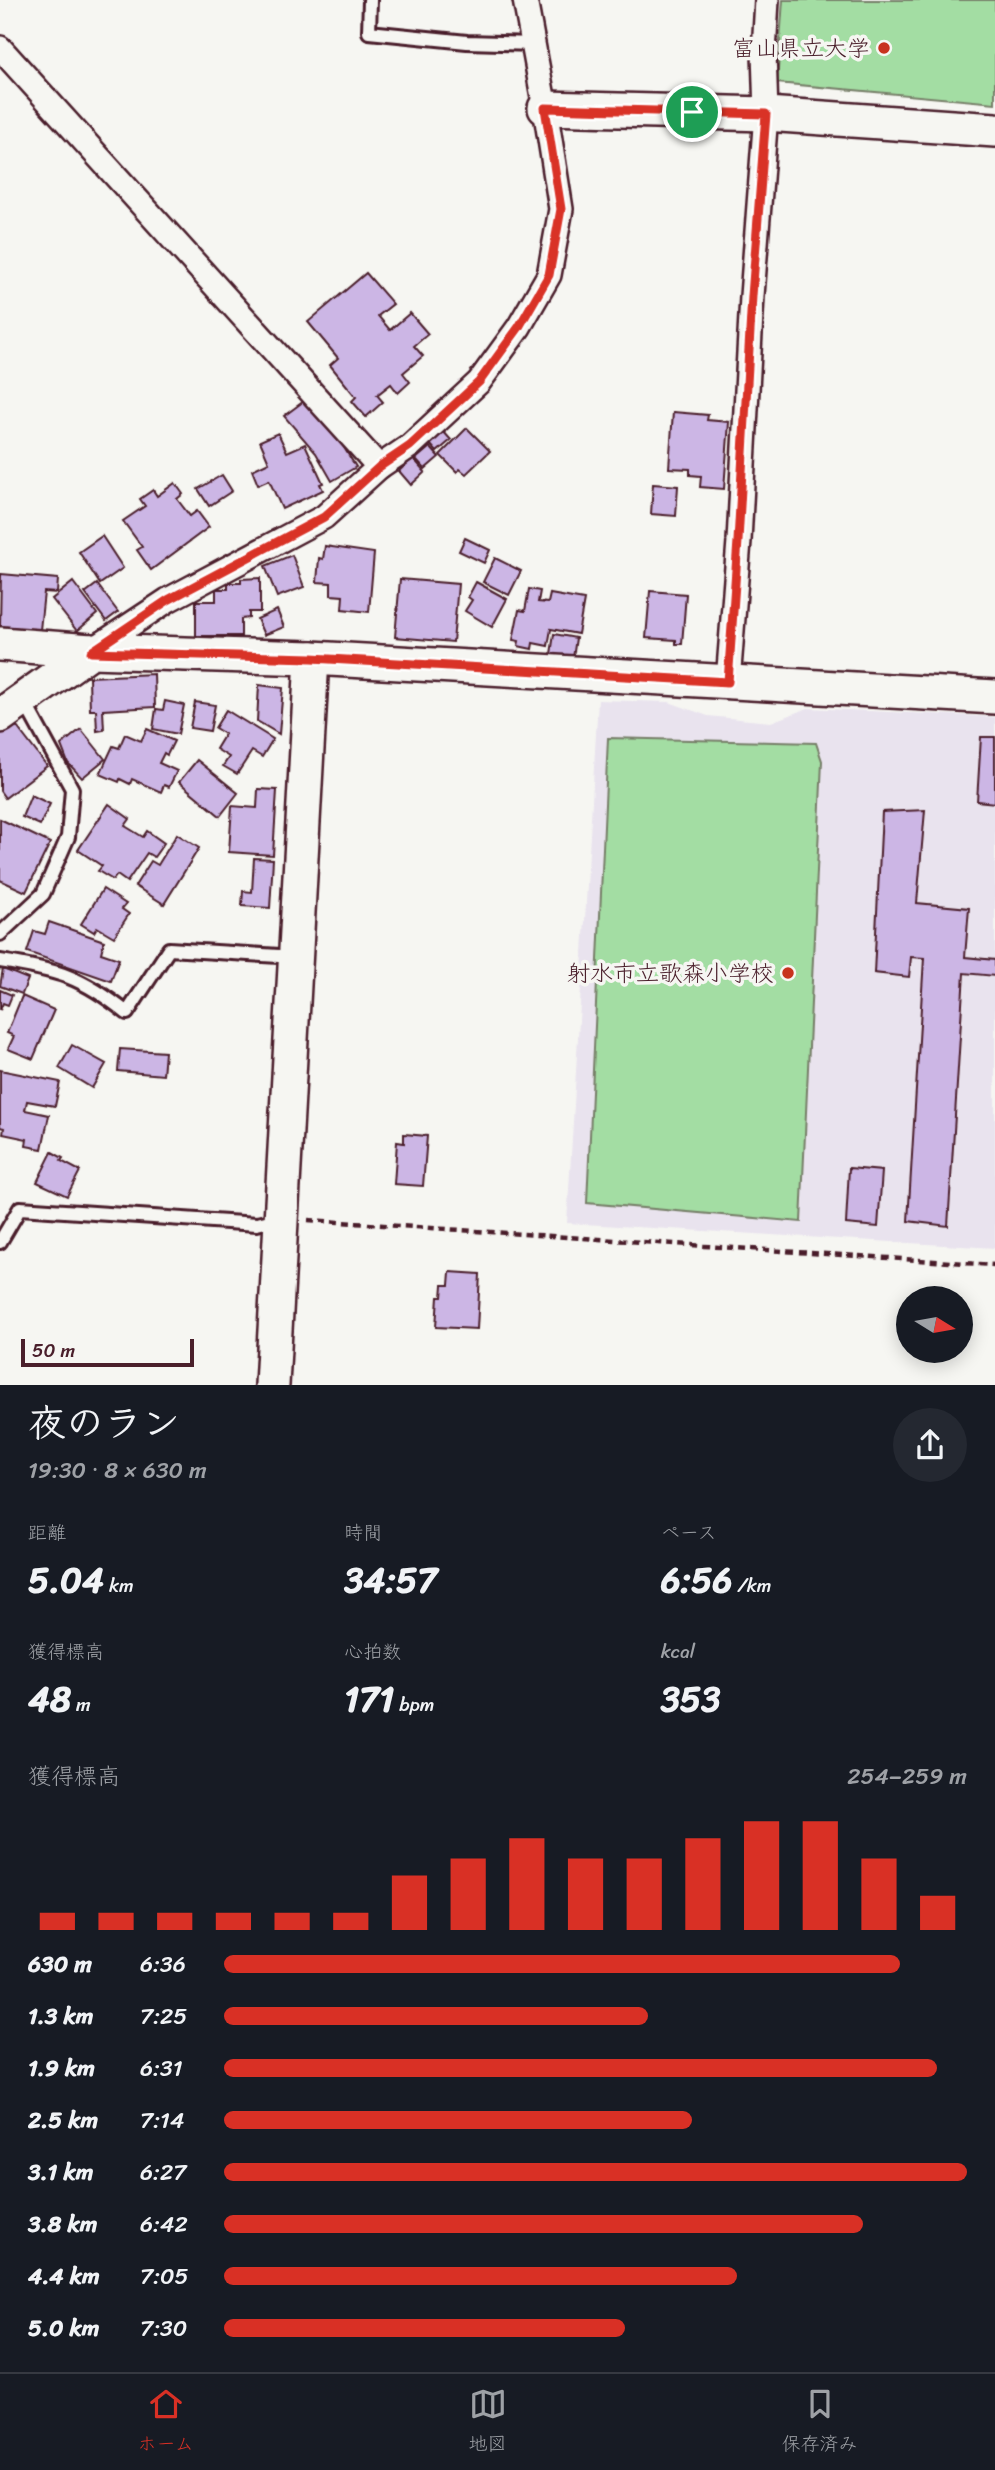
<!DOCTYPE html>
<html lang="ja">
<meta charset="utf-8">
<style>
:root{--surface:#171b24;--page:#242831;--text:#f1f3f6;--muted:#9ea1a6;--line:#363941;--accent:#d93025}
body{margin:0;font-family:Sriracha,"Klee One",sans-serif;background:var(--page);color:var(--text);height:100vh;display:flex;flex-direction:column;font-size:26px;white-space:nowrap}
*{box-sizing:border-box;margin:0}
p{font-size:23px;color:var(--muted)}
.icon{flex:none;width:38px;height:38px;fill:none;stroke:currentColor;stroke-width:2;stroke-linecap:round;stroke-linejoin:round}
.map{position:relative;height:1385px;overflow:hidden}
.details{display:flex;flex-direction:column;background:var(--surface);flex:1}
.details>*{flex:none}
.needle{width:46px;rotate:101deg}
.tools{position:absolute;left:896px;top:1286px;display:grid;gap:14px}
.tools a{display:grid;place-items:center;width:77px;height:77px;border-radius:50%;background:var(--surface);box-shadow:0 4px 18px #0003;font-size:35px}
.scale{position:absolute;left:21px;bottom:18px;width:173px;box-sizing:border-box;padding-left:7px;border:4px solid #4a1f2b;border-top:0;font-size:19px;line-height:24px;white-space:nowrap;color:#4a1f2b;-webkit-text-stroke:5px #f6f6f2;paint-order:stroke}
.pin{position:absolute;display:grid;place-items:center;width:60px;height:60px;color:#fff;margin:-30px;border:4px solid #fff;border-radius:50%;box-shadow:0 2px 7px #0007}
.round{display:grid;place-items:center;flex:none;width:74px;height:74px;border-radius:37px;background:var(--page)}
.overview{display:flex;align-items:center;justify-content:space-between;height:119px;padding:0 28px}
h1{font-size:38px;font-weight:800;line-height:52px}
.metrics{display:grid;grid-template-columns:repeat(3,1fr);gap:10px;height:119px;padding:7px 28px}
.metrics div{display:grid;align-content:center}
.metrics b{font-size:35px;font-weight:800}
.metrics small{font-size:19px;font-weight:400}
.metrics p{font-size:19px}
.chart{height:196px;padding:14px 28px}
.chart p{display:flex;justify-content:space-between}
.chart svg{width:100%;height:126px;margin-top:7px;stroke:var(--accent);stroke-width:6}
ul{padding:0 28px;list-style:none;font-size:23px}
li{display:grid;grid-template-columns:112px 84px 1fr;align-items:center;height:52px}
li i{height:18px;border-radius:9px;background:var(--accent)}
.dock{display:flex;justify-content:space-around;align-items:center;height:98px;border-top:2px solid var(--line);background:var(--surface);font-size:19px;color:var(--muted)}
.dock a{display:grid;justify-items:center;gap:4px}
.dock .on{color:var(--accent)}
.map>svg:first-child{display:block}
.built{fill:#e9e3ee}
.green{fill:#a3dda3;stroke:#767e67;stroke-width:2}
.building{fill:#ccb6e5;stroke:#4a1f2b;stroke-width:2}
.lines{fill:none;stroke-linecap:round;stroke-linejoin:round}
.lane-casing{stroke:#4a1f2b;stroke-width:18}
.street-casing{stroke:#4a1f2b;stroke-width:28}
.secondary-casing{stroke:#4a1f2b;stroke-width:38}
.path{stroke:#4a1f2b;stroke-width:4.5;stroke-dasharray:7 5;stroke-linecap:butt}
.lane{stroke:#f6f6f2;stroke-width:12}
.street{stroke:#f6f6f2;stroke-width:23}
.secondary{stroke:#f6f6f2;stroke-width:33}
.route-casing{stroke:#fff;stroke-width:14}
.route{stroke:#d93025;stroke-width:9}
.poi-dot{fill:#c8321e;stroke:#f6f6f2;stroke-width:2.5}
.labels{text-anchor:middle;stroke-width:7;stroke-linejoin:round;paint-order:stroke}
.poi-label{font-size:23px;fill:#4a1f2b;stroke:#f6f6f2;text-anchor:end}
</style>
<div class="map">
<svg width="995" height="1385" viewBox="0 0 995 1385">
<rect width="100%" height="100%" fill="#f6f6f2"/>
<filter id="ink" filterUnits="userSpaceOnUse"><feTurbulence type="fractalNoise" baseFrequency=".0143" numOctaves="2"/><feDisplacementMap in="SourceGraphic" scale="14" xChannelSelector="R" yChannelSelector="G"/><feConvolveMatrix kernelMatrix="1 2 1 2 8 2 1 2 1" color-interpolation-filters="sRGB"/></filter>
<g filter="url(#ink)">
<polygon class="built" points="598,700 669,702 708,716 771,722 808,708 995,717 995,1248 567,1223"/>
<g class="green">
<polygon points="783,0 995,0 995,103 777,83"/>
<polygon points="608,738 816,743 822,761 801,1222 587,1203"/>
</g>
<g class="building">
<polygon points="366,273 393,304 378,316 390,330 410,313 428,334 414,346 423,356 403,373 410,382 398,393 391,384 377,395 383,402 366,417 352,401 356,397 330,365 338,358 308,322"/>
<polygon points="304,401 343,446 356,467 332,481 316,453 284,416"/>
<polygon points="673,412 708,415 707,420 729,422 724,489 700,487 701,476 690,475 690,469 669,468"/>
<polygon points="467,428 490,451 466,474 460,469 457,472 440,455"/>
<polygon points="443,431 451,440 437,452 430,444"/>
<polygon points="278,433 287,452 305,444 323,483 320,484 323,490 282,509 269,480 258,485 252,470 269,462 260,441"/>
<polygon points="430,447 439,457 425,469 416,459"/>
<polygon points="413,458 425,472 411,485 399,471"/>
<polygon points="222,475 232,491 209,506 198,489"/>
<polygon points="175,483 183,494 177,499 190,516 197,511 209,527 151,570 137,550 142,547 123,521 145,506 140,499 153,490 157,496"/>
<polygon points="653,484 678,486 676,516 651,514"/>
<polygon points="102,536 123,568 100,584 79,552"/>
<polygon points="465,538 490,550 484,563 459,551"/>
<polygon points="325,546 374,553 369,612 342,609 343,596 331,595 331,583 317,582 319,558 323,559"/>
<polygon points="292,555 304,587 277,597 265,566"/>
<polygon points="495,558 521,571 509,595 483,582"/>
<polygon points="1,574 58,579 57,593 44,592 40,630 0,626"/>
<polygon points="260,578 260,612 249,612 249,618 241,619 241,636 196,636 196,601 216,601 216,589 228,589 228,583 241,583 241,579"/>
<polygon points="400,579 458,584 453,642 395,637"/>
<polygon points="73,582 97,614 77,631 52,599"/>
<polygon points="476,582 507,599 492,627 465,611 472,600 468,597"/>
<polygon points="97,584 118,612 106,621 85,593"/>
<polygon points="529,589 540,591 538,602 548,603 550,594 584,600 578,634 551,629 548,646 533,643 532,649 518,646 519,641 513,640 519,610 525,611"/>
<polygon points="650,591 686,594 682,644 676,644 676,640 646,638"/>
<polygon points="277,610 284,627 264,635 257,619"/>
<polygon points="554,634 576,638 573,658 551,654"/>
<polygon points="154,674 155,707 103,710 104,730 97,731 96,710 90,710 89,677"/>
<polygon points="259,685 283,688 279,734 257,721"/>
<polygon points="165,701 184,705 178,734 153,729 156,709 163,710"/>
<polygon points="195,702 215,705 210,731 190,728"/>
<polygon points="226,710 273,739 262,757 252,751 237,774 223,766 229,757 216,749 225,734 215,728"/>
<polygon points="14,723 47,766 5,798 0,791 0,734"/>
<polygon points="81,729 105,759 82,778 68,763 61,745"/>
<polygon points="147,729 174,741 167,755 164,753 159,763 177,771 169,787 164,785 161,792 132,779 130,784 120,779 119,782 100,774 113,746 119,748 125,734 141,741"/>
<polygon points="981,737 995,737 995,803 977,801"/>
<polygon points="197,760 238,793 220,816 179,782"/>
<polygon points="258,789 277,790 273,855 229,852 232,806 257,808"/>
<polygon points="31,795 50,804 40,825 22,817"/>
<polygon points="109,804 130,819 125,826 143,837 147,831 164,843 154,857 147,853 127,882 117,875 113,880 98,871 102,866 78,850"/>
<polygon points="925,810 917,903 969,908 965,957 995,960 995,976 964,973 948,1226 908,1221 924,958 911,957 909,977 874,973 882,812"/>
<polygon points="0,819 50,843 26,892 0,880"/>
<polygon points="177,834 199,848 164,904 135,886 151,861 158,865"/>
<polygon points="254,858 273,859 270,908 242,906 243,891 252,892"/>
<polygon points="103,889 126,904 122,909 129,914 114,937 97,927 94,932 81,924"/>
<polygon points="49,922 104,941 101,953 119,959 111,981 27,952 34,931 45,934"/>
<polygon points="3,969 28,979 22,994 0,986"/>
<polygon points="0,990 12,995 8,1005 3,1003 0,1010"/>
<polygon points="22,996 54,1010 33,1059 8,1049 14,1036 7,1033"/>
<polygon points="72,1045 106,1064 92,1088 59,1068"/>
<polygon points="120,1049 165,1052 163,1075 118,1071"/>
<polygon points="0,1070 60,1082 55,1106 27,1101 25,1110 49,1115 42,1149 26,1146 27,1139 3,1134 4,1128 0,1127"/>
<polygon points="404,1134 427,1136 423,1186 394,1184 397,1142 404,1143"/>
<polygon points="52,1152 63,1158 61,1161 80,1171 67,1196 37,1182"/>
<polygon points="849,1168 882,1171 878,1227 846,1224"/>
<polygon points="450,1272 480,1274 477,1329 436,1327 438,1297 442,1297 443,1285 449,1285"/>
</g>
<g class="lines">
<g class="lane-casing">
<g id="lane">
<polyline points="370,0 369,32 467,42 534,44"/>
<polyline points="0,934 43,894 68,837 72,789 24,701"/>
<path d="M0,961C57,970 81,976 127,1013L169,949L295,957"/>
<polyline points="0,1242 20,1208 257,1224 278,1219"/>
</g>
</g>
<g class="street-casing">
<g id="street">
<polyline points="0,48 379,467"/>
<polyline points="91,651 168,600 324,517 379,467 410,446 479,382 519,327 549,275 561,209 545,108 525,0"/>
<polyline points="728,682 739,541 752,296 766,114 764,52 767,0"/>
</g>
</g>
<g class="secondary-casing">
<g id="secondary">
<polyline points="545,108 766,114 995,130"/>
<polyline points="0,644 91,651 312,658 995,697"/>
<polyline points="0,716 91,651"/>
<polyline points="272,1385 312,658"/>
</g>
</g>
<polyline class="path" points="308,1220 995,1265"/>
<use href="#lane" class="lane"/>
<use href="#street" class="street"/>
<use href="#secondary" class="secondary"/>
</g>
</g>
<g class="lines" filter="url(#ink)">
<g class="route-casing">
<polygon id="route" points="545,108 766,114 752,296 738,541 728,682 312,658 91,652 168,600 324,517 379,467 410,446 479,382 519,327 549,275 561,209"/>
</g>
<use href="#route" class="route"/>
</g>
<g class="poi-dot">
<circle cx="884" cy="48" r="7"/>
<circle cx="788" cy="973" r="7"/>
</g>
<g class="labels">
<g class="poi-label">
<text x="870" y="56">富山県立大学</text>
<text x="774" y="981">射水市立歌森小学校</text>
</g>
</g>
</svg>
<div class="tools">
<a><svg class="needle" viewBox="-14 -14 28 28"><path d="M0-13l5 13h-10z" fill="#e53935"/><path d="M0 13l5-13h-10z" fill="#9ea1a6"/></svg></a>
</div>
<div class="scale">50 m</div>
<div class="pin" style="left:692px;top:112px;background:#1e9e55"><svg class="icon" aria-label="arrive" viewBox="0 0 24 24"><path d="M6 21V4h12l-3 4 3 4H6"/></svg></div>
</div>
<section class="details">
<div class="overview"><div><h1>夜のラン</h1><p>19:30 · 8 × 630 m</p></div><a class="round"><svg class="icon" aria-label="share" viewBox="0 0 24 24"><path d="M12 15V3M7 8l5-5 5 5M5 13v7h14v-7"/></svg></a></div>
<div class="metrics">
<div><p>距離</p><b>5.04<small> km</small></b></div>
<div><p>時間</p><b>34:57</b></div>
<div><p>ペース</p><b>6:56<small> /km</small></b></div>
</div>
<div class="metrics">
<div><p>獲得標高</p><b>48<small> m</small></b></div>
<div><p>心拍数</p><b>171<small> bpm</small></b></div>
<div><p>kcal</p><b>353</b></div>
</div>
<div class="chart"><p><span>獲得標高</span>254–259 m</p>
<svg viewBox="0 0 160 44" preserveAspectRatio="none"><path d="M5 44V38M15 44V38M25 44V38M35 44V38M45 44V38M55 44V38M65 44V25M75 44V19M85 44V12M95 44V19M105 44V19M115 44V12M125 44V6M135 44V6M145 44V19M155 44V32"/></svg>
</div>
<ul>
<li><b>630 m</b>6:36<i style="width:91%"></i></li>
<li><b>1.3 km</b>7:25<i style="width:57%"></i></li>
<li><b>1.9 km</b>6:31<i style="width:96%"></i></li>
<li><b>2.5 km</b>7:14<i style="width:63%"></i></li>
<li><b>3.1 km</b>6:27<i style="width:100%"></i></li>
<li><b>3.8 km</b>6:42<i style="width:86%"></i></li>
<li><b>4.4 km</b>7:05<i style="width:69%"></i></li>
<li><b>5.0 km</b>7:30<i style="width:54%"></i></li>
</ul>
</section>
<nav class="dock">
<a class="on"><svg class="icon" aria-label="home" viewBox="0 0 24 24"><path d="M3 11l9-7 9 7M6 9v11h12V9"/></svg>ホーム</a>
<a><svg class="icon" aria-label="map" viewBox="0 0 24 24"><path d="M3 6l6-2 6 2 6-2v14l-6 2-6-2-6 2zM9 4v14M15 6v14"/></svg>地図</a>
<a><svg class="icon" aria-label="saved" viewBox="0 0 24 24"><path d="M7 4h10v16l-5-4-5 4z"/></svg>保存済み</a>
</nav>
